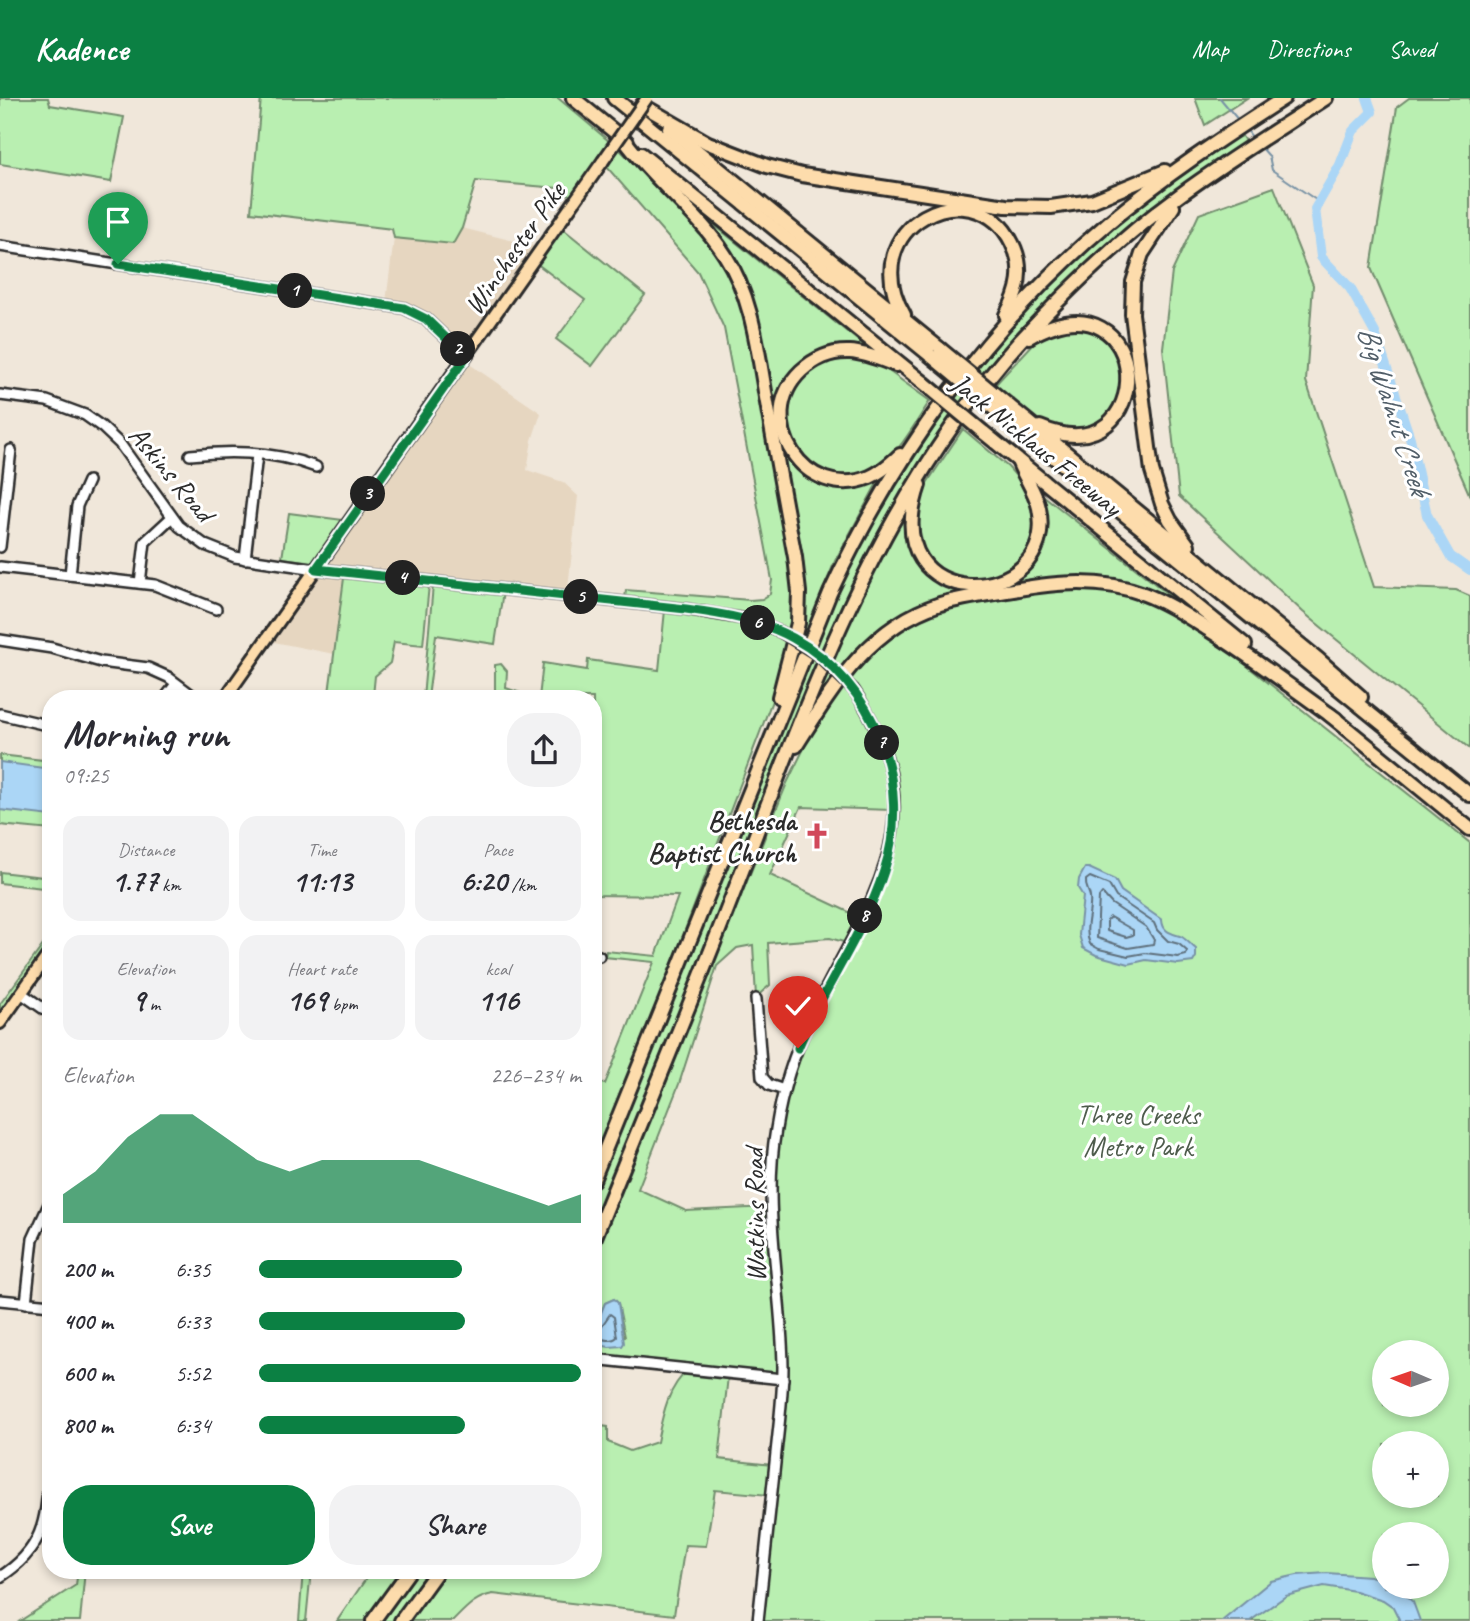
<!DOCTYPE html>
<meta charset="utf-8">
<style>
:root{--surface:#fff;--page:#f2f2f3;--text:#2b2b33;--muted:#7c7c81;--accent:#0b8043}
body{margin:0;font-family:Caveat,sans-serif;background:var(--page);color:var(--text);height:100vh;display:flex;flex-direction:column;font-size:26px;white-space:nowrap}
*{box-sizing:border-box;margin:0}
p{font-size:23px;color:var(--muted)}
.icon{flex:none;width:38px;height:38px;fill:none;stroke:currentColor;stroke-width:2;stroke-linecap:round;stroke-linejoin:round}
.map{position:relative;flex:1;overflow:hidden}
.details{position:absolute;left:42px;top:592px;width:560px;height:889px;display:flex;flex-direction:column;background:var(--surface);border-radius:28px;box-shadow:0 4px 10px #0003}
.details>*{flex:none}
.needle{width:46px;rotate:272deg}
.controls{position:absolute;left:1372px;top:1242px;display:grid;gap:14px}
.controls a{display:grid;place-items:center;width:77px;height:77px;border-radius:50%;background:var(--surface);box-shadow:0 4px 10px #0003;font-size:35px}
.pin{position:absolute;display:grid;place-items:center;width:60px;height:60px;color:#fff;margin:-72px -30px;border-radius:50% 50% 50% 0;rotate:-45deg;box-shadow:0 0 7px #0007}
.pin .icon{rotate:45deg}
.km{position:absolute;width:35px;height:35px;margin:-18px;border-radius:50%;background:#222;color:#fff;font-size:19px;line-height:35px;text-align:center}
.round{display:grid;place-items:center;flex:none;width:74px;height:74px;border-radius:28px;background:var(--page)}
.overview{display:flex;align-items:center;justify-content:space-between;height:119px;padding:0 21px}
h1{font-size:38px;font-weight:800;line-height:52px}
.figures{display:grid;grid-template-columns:repeat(3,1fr);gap:10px;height:119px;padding:7px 21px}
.figures div{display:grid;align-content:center;border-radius:18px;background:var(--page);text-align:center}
.figures b{font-size:30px;font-weight:800}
.figures small{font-size:19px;font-weight:400}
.figures p{font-size:19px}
.chart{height:196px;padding:14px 21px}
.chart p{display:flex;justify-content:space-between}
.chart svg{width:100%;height:126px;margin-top:7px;fill:var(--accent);opacity:.7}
.cta{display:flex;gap:14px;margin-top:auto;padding:14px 21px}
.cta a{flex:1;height:80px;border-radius:28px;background:var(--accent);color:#fff;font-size:28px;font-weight:800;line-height:80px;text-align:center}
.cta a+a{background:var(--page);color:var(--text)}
ul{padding:0 21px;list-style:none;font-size:23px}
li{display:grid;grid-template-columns:112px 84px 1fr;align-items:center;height:52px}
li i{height:18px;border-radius:9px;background:var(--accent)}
header{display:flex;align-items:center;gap:42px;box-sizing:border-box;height:98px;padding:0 35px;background:var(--accent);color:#fff}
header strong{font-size:33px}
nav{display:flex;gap:38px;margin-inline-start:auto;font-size:24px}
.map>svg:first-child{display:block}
.built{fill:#e6d6c0}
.green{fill:#b9efb1;stroke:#728d6e;stroke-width:2;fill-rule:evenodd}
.water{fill:#abd6f6;stroke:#7892a5;stroke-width:2}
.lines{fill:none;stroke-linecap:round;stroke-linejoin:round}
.shore{stroke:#5e6f7c;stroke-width:2}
.stream{stroke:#7892a5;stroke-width:2}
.river{stroke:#abd6f6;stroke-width:10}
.minor-casing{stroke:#2b2b2b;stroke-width:14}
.major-casing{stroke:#2b2b2b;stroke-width:16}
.highway-casing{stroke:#2b2b2b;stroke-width:18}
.minor{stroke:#fff;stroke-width:9}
.major{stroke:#fddcac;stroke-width:10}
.highway{stroke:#fddcac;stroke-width:12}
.minor-bridge-casing{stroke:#2b2b2b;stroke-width:14;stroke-linecap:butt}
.major-bridge-casing{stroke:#2b2b2b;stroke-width:16;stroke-linecap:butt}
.highway-bridge-casing{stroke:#2b2b2b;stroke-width:18;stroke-linecap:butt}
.minor-bridge{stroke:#fff;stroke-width:9}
.major-bridge{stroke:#fddcac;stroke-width:10}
.highway-bridge{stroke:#fddcac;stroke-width:12}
.route-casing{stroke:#fff;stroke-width:14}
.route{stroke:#0b8043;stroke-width:9}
.labels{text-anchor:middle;stroke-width:6;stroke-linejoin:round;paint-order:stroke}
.street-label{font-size:28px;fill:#2b2b2b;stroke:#fff}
.poi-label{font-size:28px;font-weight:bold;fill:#2b2b2b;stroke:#fff;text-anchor:end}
.park-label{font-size:28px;fill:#4e5c4c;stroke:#fff}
.water-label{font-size:30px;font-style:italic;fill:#515e68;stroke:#fff}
</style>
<header>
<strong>Kadence</strong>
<nav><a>Map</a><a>Directions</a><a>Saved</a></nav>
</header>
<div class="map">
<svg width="1470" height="1523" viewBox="0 0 1470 1523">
<rect width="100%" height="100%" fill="#f0e7da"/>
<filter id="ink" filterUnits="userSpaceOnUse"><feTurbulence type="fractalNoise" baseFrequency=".0143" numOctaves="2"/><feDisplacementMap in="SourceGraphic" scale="14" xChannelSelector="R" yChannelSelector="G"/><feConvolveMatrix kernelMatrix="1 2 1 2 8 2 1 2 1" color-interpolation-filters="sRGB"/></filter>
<g filter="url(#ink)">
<g class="built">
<polygon points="462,130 538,149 468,247 460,248 427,217 386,204 394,140 452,146"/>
<polygon points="459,259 541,315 532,342 527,372 563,384 578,398 567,500 345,480 334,556 274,544 262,536"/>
</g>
<g class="green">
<polygon points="0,0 48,0 50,7 124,19 111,84 0,66"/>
<polygon points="261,0 558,0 610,44 571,98 558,90 476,83 462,130 453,146 394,140 392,131 251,114"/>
<polygon points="1195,0 1247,0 1205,27"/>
<polygon points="1409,0 1470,0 1470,398 1371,170 1397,9"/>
<polygon points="1240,35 1246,45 1100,157 938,341 893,413 843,510 593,1131 593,1093 824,517 887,393 955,292 1043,192 1132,111"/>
<path d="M618,50L707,137L732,177L749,228L787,436L796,508L781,579L669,874L593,1065V984L605,986L654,864L605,859L606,853L656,858L678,798L593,797V600H539L543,565L587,572L588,562L659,572L665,512C705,518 747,521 783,542L789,534C740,509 679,505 625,501L626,492L750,502L762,501L770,496L772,482L724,230L698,174L606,68Z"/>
<polygon points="1274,89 1313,187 1306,283 1374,489 1456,492 1470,498 1470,651 1303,514 1179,398 1163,250 1172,174 1199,116"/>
<polygon points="692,109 877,258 854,251 798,270 778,325 817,380 881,378 835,463 796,559 795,558 801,519 750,207"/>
<polygon points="562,130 645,197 592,268 556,241 585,202 536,165"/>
<polygon points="1072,228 1098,234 1119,255 1124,293 1106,322 1083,333 1039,324 994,288 1034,245 1045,236"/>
<path d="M847,257L879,266L930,303C914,326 897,361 871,373C825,396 772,347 789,299C791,293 798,287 802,282C806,277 810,269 816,266C825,261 837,260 847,257Z"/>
<polygon points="963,331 1008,369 1025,388 1036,413 1032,443 1017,468 996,481 955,482 925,460 920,447 916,423 920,401 927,385"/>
<path d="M1039,394L1188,512L1186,513L1092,482L917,512L814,609L849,522L906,411L908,413C902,459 928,466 960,490L1029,466Z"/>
<polygon points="289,415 343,422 313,464 282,460"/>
<polygon points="344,480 429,487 423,547 394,544 390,565 375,578 373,598 383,600 361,600 329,595"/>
<polygon points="433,487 503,494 495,546 436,537 428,600 423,600"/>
<path d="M1075,488L1128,494L1193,525L1470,745V1523H761L783,1322L773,1099L776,1050L788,990L799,957L814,921L841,871L848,864L847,859C857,840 869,822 878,802C902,745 904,676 875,621C867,605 859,588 846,576L897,529L947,508ZM1384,1255H1437V1307H1384ZM1384,1346H1437V1398H1384ZM1384,1437H1437V1489H1384Z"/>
<polygon points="501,566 507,573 506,590 535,600 514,600 495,594 495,567"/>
<path d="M841,584C872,621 888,664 891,712L801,709L770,777L851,815L852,819L859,822L847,845L830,840L768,845L770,887L756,899L753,847L737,850L717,868L679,986L638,1091L686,1113L769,1109L780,1270L776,1276L593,1259V1243L594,1246L625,1239L618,1205L614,1201L605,1205L593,1234V1161L787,685L814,630Z"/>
<polygon points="0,657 51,663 51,732 0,727"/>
<polygon points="0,774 51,780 51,791 0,785"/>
<polygon points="51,836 51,845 0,917 0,906"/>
<path d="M688,1273L728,1278L719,1361L772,1367L769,1397L715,1392L706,1448L685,1447L674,1517L493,1496C475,1499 466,1510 453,1523H410L446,1472H544C560,1475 576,1472 593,1472V1327L608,1329V1344L630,1353L657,1344C662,1320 668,1287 688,1273Z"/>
<polygon points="78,1472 85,1472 80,1523 20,1523 76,1487"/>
<polygon points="303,1472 311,1472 306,1523 299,1523"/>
<polygon points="372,1472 401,1472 364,1523 337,1523"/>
<polygon points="415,1472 433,1472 397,1523 378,1523"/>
</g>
<g class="water">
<polygon points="0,664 51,671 51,718 0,712"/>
<path d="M1085,770H1089L1115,782L1121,793L1162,822C1163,835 1172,835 1182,839C1187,842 1192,848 1196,851V859L1193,864L1178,866L1146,862L1129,866L1096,857L1083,850L1079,837L1083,798L1078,790L1079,781Z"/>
<polygon points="614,1201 618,1205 624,1245 622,1248 609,1249 594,1246 593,1234 605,1205"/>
<polygon points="1327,1475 1370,1478 1384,1482 1384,1489 1396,1489 1413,1504 1420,1523 1400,1523 1393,1509 1383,1502 1355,1493 1324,1488 1286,1498 1250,1523 1222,1523 1271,1483 1297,1477"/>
</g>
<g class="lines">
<g class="shore">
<path d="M1090,779L1109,787L1116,799L1154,825L1157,832L1168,843L1179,846L1187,853L1186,857L1178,859L1145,855L1128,858L1099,851L1090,846C1083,830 1092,815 1090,799C1089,792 1085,790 1086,782Z"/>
<polygon points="1102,795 1112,806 1146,829 1154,842 1153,846 1128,850 1097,840 1099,799"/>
<polygon points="1110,819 1133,832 1133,837 1126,839 1107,833 1107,822"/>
<path d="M610,1216L614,1219L617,1239C612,1244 603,1242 597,1239L596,1236Z"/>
</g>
<g class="stream">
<polyline points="1220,0 1239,23"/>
<polyline points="1245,30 1253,40"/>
<polyline points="1261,49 1269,58 1272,72 1319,104"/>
</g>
<polyline class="river" points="1367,0 1372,14 1353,33 1340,67 1315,111 1321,159 1350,190 1375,235 1410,340 1427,417 1450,458 1470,472"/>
<g class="minor-casing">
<g id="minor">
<polyline points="0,148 404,210 426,221 466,259"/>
<polyline points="0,297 47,303 85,317 102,329 120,346 179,428 205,447 235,459 316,471 686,511 745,521 781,534"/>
<path d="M190,357C231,352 277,354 316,369"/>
<polyline points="0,449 11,352"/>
<polyline points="245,461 257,357"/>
<polyline points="0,469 155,487 216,511"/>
<polyline points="70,477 77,408 88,383"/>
<polyline points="140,485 145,444 172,419"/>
<polyline points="0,542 52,550 101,564 148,570 168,579 196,600"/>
<polyline points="165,600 176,586"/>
<polyline points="0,616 51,628"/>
<polyline points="593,857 599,858"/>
<polyline points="21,895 51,916"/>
<polyline points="756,901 762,979 769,987 784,992"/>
<polyline points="0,1202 51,1207"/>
<polyline points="26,1205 33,1141 51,1102"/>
<polyline points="593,1261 783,1281"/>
<path d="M0,1479C52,1446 45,1410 51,1356"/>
<path d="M758,1523C764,1470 769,1417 775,1365C778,1333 783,1301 783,1269C782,1190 762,1110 776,1031C782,993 794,955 811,920C868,801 941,724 854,592"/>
</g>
</g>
<g class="major-casing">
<g id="major">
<polyline points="225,600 603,63"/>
<polyline points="0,925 51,853"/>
</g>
</g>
<g class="highway-casing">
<g id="highway">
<polyline points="573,0 627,44"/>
<polyline points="614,0 930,257"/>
<polyline points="642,7 708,45 767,68 802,77 1006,108 1051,109 1092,103 1165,73"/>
<polyline points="669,30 940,251"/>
<path d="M626,44C656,84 697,114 725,157C753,200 758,255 767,305C776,356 785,407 795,459L799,494L798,525L779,599"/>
<polyline points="641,56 924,285"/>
<polyline points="1173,109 1142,156 1133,184 1132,216 1152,373 1162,406 1170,422 1188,447"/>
<path d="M904,217C852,128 974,68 1012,145C1025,170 1019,194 1006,217"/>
<path d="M1029,239C1156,168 1160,380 1040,329"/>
<path d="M896,267C882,262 866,255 850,254C831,253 815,260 801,273C751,321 805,406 870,379C882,374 891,365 900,357"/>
<polyline points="1009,308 1319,562 1361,599"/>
<polyline points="1003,318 1470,697"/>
<polyline points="983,334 1245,547"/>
<path d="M919,387C873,520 1060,513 1039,410C1036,395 1025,380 1019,365"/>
<polyline points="1329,616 1470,731"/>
<path d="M796,648C834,588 869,529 940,506C964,499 989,496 1013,492C1058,484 1101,480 1144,496C1168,505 1188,519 1209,532C1253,560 1294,591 1336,621"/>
<path d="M593,1082L830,495C896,354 989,226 1108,125C1163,79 1223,39 1284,0"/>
<path d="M593,1144C641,1024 691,906 737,786C812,591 878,401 1020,243C1069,190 1122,139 1180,97C1228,62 1277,32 1326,0"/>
<polyline points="373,1523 410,1472"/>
<polyline points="401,1523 438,1472"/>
</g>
</g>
<use href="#minor" class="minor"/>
<use href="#major" class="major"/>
<use href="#highway" class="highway"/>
<g class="minor-bridge-casing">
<polyline id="minor-bridge" points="781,534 818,557 854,592"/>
</g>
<g class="major-bridge-casing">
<polyline id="major-bridge" points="603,63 647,0"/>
</g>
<g class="highway-bridge-casing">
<g id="highway-bridge">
<polyline points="940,251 1009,308"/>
<polyline points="930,257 1003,318"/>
<polyline points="924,285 983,334"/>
</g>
</g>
<use href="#minor-bridge" class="minor-bridge"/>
<use href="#major-bridge" class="major-bridge"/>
<use href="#highway-bridge" class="highway-bridge"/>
</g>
</g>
<g class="lines" filter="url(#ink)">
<g class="route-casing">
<path id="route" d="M118,166L404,210L426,221L466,259L316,471L686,511C723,516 760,522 793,540C875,585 913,685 884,773C864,836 823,890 798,950"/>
</g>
<use href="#route" class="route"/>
</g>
<defs>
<g id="church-bare" transform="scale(2.1)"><path d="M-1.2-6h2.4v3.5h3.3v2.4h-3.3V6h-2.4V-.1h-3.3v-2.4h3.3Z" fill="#d1495b" stroke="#fff" stroke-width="2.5" paint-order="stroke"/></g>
</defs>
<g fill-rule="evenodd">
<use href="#church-bare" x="817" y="738"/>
</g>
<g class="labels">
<g class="street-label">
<text transform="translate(514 150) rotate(-55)" y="10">Winchester Pike</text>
<text transform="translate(1037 346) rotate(39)" y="10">Jack Nicklaus Freeway</text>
<text transform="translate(172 375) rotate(50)" y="10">Askins Road</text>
<text transform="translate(754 1117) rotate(-91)" y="10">Watkins Road</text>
</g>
<g class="poi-label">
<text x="796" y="732">Bethesda<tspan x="796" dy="32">Baptist Church</tspan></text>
</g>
<g class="park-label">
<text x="1138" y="1026">Three Creeks<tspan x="1138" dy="32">Metro Park</tspan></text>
</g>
<g class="water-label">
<text transform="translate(1394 312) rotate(72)" y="10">Big Walnut Creek</text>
</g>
</g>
</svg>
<div class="controls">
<a><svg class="needle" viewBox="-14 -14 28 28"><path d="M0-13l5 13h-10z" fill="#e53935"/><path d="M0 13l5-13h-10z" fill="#7c7c81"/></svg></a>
<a>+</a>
<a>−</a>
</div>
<div class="pin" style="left:118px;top:166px;background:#1e9e55"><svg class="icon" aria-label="arrive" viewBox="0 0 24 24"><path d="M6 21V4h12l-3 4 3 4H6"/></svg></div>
<div class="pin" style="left:798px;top:950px;background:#d93025"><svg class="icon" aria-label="check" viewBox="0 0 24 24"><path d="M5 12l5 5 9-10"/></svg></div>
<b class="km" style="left:295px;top:193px">1</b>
<b class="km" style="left:458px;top:251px">2</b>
<b class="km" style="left:368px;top:396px">3</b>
<b class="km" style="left:403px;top:480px">4</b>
<b class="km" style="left:581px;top:499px">5</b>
<b class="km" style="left:758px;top:525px">6</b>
<b class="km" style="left:882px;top:645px">7</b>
<b class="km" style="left:865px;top:818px">8</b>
<section class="details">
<div class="overview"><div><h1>Morning run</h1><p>09:25</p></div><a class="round"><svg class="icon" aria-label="share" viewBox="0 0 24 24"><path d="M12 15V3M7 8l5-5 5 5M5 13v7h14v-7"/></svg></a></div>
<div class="figures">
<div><p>Distance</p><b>1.77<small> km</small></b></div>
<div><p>Time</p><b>11:13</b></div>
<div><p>Pace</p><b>6:20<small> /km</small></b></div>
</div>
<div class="figures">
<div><p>Elevation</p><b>9<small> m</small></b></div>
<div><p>Heart rate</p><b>169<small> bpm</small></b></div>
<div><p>kcal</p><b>116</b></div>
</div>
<div class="chart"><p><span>Elevation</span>226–234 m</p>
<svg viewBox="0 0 160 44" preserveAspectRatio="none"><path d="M0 44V34L10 26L20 14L30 6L40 6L50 14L60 22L70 26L80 22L90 22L100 22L110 22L120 26L130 30L140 34L150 38L160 34V44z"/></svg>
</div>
<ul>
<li><b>200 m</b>6:35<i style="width:63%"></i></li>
<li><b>400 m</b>6:33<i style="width:64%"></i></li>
<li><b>600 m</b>5:52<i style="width:100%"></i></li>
<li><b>800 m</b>6:34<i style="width:64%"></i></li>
</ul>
<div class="cta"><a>Save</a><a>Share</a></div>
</section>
</div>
